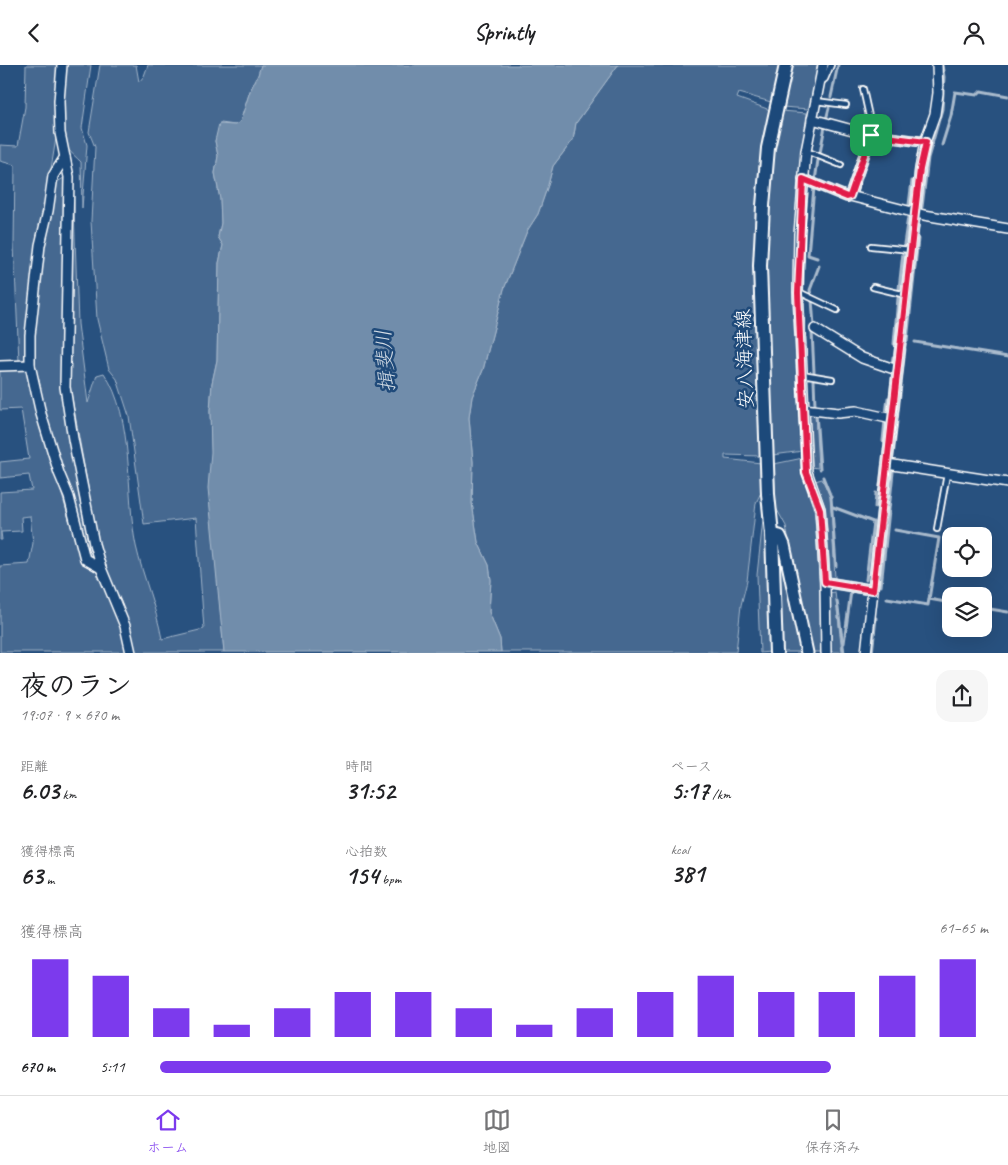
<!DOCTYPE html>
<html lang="ja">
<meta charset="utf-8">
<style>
:root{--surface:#fff;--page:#f6f6f6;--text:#202124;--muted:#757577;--line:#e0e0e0;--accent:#7c3aed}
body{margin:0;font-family:Caveat,"Klee One",sans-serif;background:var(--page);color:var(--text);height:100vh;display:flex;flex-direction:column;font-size:19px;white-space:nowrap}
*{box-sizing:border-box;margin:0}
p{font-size:16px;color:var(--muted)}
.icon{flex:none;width:28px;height:28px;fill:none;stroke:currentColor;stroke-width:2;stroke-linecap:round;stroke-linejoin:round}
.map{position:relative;height:588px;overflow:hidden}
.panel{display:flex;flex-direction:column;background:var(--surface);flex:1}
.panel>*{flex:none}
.controls{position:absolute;left:942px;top:462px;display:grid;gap:10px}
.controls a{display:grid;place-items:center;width:50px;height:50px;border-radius:10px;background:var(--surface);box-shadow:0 5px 20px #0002;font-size:25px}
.pin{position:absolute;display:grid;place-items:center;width:42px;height:42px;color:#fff;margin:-21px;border-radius:10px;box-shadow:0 2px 8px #0006}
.round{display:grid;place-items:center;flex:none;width:52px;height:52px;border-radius:15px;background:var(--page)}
.head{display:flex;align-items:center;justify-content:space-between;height:85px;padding:0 20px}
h1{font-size:28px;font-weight:700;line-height:38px}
.figures{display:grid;grid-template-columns:repeat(3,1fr);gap:8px;height:85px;padding:5px 20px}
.figures div{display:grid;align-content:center}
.figures b{font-size:25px;font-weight:700}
.figures small{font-size:14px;font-weight:400}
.figures p{font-size:14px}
.chart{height:140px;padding:10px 20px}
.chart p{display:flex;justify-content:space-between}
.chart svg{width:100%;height:90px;margin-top:5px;stroke:var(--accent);stroke-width:6}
ul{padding:0 20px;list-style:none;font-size:16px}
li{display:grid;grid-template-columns:80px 60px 1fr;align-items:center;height:38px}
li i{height:12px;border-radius:6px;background:var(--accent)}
header{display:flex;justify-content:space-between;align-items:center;height:65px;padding:0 20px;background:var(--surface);font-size:22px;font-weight:700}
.tabs{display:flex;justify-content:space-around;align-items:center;height:70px;border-top:1px solid var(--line);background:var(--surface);font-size:14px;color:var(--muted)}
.tabs a{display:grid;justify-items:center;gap:2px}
.tabs .active{color:var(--accent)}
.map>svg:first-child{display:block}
.green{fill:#446890;stroke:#a2b4c8}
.water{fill:#718dab;stroke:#aabbcd}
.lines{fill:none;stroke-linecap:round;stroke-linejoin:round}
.stream{stroke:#aabbcd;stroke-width:3}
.service-casing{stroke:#fff;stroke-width:8}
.minor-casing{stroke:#fff;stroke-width:12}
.tertiary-casing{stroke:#fff;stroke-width:15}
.secondary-casing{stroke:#fff;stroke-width:16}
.service{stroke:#1f4a7a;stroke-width:4.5}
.minor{stroke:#1f4a7a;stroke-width:9}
.tertiary{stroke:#1f4a7a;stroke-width:11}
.secondary{stroke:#1f4a7a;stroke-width:12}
.route-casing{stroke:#fff;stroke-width:10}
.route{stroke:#e11d48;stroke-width:6}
.labels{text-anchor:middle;stroke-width:5;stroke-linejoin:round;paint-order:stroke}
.street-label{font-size:20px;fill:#fff;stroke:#1f4a7a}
.water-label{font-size:21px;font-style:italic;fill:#d4dde6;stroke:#1f4a7a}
</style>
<header><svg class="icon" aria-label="back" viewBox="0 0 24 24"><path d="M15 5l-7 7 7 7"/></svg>Sprintly<svg class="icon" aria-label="person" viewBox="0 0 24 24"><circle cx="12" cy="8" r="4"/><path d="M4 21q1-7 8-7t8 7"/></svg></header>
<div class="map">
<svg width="1008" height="588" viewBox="0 0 1008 588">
<rect width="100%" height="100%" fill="#28517f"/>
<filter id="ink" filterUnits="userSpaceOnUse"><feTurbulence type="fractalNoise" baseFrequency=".02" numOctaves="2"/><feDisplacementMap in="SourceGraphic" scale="10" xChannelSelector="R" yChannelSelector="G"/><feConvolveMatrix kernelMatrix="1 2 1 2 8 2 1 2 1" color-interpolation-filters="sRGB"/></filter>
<g filter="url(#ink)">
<g class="green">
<polygon points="26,0 58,0 55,37 56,73 44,147 27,293 19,297 14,180 15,100 0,96 0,80 18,81 25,42"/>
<path d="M65,0H91L82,63L87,80L82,143L81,97C76,92 71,88 67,83C58,69 63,17 65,0Z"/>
<path d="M100,0H136L139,17L144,11L148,0H261L258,10L250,26L240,58L235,60L221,58L215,76L218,91L215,108L220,134L221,158L218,172L223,180L219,198L217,295L212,318L210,346L215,486L224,587H135L130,563L121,537L107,508L98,478L70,322L73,114L78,259L88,338L97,310L104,308C135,353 125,429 136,481C143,512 156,542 162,574L204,564L196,453L144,459L129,351L117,314L109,304L97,254L91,156L95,82L89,67Z"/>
<path d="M618,0H779L771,37L739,28L737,33L770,45C747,161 756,273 761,391L725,390V394L761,398L763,423L756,438L747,516L741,540L736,587H501L500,574L489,547L491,515L489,500L478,477L472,438L473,397L469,353L472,332L483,305L504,224L527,166L538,149L548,120L553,101L573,75L576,58Z"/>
<polygon points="791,0 819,0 809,44 782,42"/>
<polygon points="781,46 807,48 799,112 795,187 803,386 773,390 766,202 769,143 774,85"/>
<polygon points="64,113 61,322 84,458 92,490 91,493 88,493 44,343 34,299 34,271 43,181 53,144 55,118"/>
<polygon points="0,304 26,305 27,307 78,486 83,498 100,509 122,562 127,587 0,587 0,501 29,499 33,478 30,451 21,452 22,466 1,467 2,475 0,475 0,427 32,425 29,410 0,413 0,397 29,394 21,344 0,345"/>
<polygon points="808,347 815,348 818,403 811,402"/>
<polygon points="803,393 803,411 816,443 822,587 812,587 786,461 776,443 774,399"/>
<polygon points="822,414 830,431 831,442 835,513 828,513 815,416"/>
<polygon points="764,445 770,587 760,588 757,510"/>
<polygon points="777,476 801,587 782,587"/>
<polygon points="835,527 842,587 830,587 829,528"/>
</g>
<polygon class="water" points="261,0 618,0 576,58 573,75 553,101 548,120 538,149 527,166 504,224 483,305 472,332 469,353 473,397 472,438 478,477 489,500 491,515 489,547 500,574 501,587 224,587 208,423 211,387 210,346 212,318 217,295 219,198 223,180 218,172 221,158 220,134 215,108 218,91 215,76 219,59 235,60 240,57 250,26 258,10"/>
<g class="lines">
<g class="stream">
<polyline points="831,32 838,0"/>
<polyline points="826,55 829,43"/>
<polyline points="942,80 951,51 955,27 977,30 981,26 1008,31"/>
<polyline points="820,88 825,61"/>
<polyline points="815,116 818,95"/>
<polyline points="814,122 808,190 817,193"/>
<polyline points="909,140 912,116"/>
<polyline points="922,142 928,93 942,44 944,12 942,0"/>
<polyline points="904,179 908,152"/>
<polyline points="899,224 903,188"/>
<polyline points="811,230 810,225 819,201"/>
<polyline points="812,235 814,261"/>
<polyline points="812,266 814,307"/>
<polyline points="907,276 918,174"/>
<polyline points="915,277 1008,292"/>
<polyline points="894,279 898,233"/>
<polyline points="892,298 893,292"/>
<polyline points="814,315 815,341"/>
<polyline points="816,348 820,404"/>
<polyline points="883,348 886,349 888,333"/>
<polyline points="883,376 885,356"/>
<polyline points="893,392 905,284"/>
<polyline points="823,412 831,432 836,501"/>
<polyline points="833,442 873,457 866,515"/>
<polyline points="875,442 876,428"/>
<polyline points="895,465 939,473 929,534"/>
<polyline points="881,521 893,407"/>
<polyline points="887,533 928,540 929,534 951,538"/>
<polyline points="837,536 844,588"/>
<polyline points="984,543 1008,547"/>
<polyline points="844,578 851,526 864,528"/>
<polyline points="872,588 876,553"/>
</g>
<g class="service-casing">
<g id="service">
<polyline points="820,18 825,14 831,0"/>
<polyline points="863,24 872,65 871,69"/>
<polyline points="816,36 846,40"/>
<polyline points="806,86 841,100"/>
<polyline points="871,181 911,185"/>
<polyline points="873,222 906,230"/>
<polyline points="799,227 837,245"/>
<polyline points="802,309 832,314"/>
<polyline points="937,464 947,409"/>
</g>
</g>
<g class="minor-casing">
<g id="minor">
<polyline points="62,0 59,36 60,68 69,112 65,322 73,374 94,479 101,503 125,561 131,588"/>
<polyline points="823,0 806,86 799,169 798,227 807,407 820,444 825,517 826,588"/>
<polyline points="812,54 871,70 925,77"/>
<polyline points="65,92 53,111 48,146 40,180 30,270 30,300 41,349 59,408 69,432 85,494 101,503"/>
<polyline points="803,114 847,132 850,131 924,150 1008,164"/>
<polyline points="850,131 871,70"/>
<polyline points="815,264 862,293 897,305"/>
<polyline points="0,301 30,300"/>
<polyline points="804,344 838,348 856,346 892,354"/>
<polyline points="887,399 1008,418"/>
<polyline points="825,517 873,525"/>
<polyline points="866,588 920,104 925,77 935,49 938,28 937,0"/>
</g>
</g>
<g class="tertiary-casing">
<polyline id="tertiary" points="772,469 780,471 784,480 807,588"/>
</g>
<g class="secondary-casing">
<polyline id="secondary" points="776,588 772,469 768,429 760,201 763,141 768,83 786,0"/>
</g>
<use href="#service" class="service"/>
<use href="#minor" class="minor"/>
<use href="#tertiary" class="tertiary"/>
<use href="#secondary" class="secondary"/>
</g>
</g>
<g class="lines" filter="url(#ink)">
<g class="route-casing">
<polygon id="route" points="871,70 926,77 920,104 915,148 873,525 825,517 820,444 806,407 798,228 803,114 847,132 850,131"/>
</g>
<use href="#route" class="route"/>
</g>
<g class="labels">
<g class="street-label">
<text transform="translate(744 294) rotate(-92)" y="7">安八海津線</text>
</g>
<g class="water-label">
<text transform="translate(385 296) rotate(-94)" y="7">揖斐川</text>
</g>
</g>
</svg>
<div class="controls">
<a><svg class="icon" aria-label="locate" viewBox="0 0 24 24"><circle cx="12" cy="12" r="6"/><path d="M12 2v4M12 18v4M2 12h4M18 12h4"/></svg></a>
<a><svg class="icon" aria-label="layers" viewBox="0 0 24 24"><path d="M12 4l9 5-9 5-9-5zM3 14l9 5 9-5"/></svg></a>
</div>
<div class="pin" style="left:871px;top:70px;background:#1e9e55"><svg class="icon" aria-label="arrive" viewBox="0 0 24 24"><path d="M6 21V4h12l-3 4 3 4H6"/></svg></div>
</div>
<section class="panel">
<div class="head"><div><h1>夜のラン</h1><p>19:07 · 9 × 670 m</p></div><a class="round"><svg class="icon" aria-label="share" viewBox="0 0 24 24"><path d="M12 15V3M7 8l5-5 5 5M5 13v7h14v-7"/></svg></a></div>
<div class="figures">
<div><p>距離</p><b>6.03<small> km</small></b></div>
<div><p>時間</p><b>31:52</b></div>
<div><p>ペース</p><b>5:17<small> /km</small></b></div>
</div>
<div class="figures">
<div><p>獲得標高</p><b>63<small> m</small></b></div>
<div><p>心拍数</p><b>154<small> bpm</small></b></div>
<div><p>kcal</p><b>381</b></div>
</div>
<div class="chart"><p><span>獲得標高</span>61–65 m</p>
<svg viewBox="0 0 160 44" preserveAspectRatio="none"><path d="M5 44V6M15 44V14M25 44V30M35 44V38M45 44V30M55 44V22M65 44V22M75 44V30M85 44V38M95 44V30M105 44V22M115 44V14M125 44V22M135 44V22M145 44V14M155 44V6"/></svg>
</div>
<ul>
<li><b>670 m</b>5:11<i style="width:81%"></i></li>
</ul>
</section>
<nav class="tabs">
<a class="active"><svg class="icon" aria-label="home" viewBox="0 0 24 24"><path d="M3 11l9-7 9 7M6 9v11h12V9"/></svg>ホーム</a>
<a><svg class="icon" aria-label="map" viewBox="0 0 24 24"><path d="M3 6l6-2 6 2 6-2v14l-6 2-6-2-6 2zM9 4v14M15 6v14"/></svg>地図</a>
<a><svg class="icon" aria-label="saved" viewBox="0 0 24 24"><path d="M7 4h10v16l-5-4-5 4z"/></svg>保存済み</a>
</nav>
